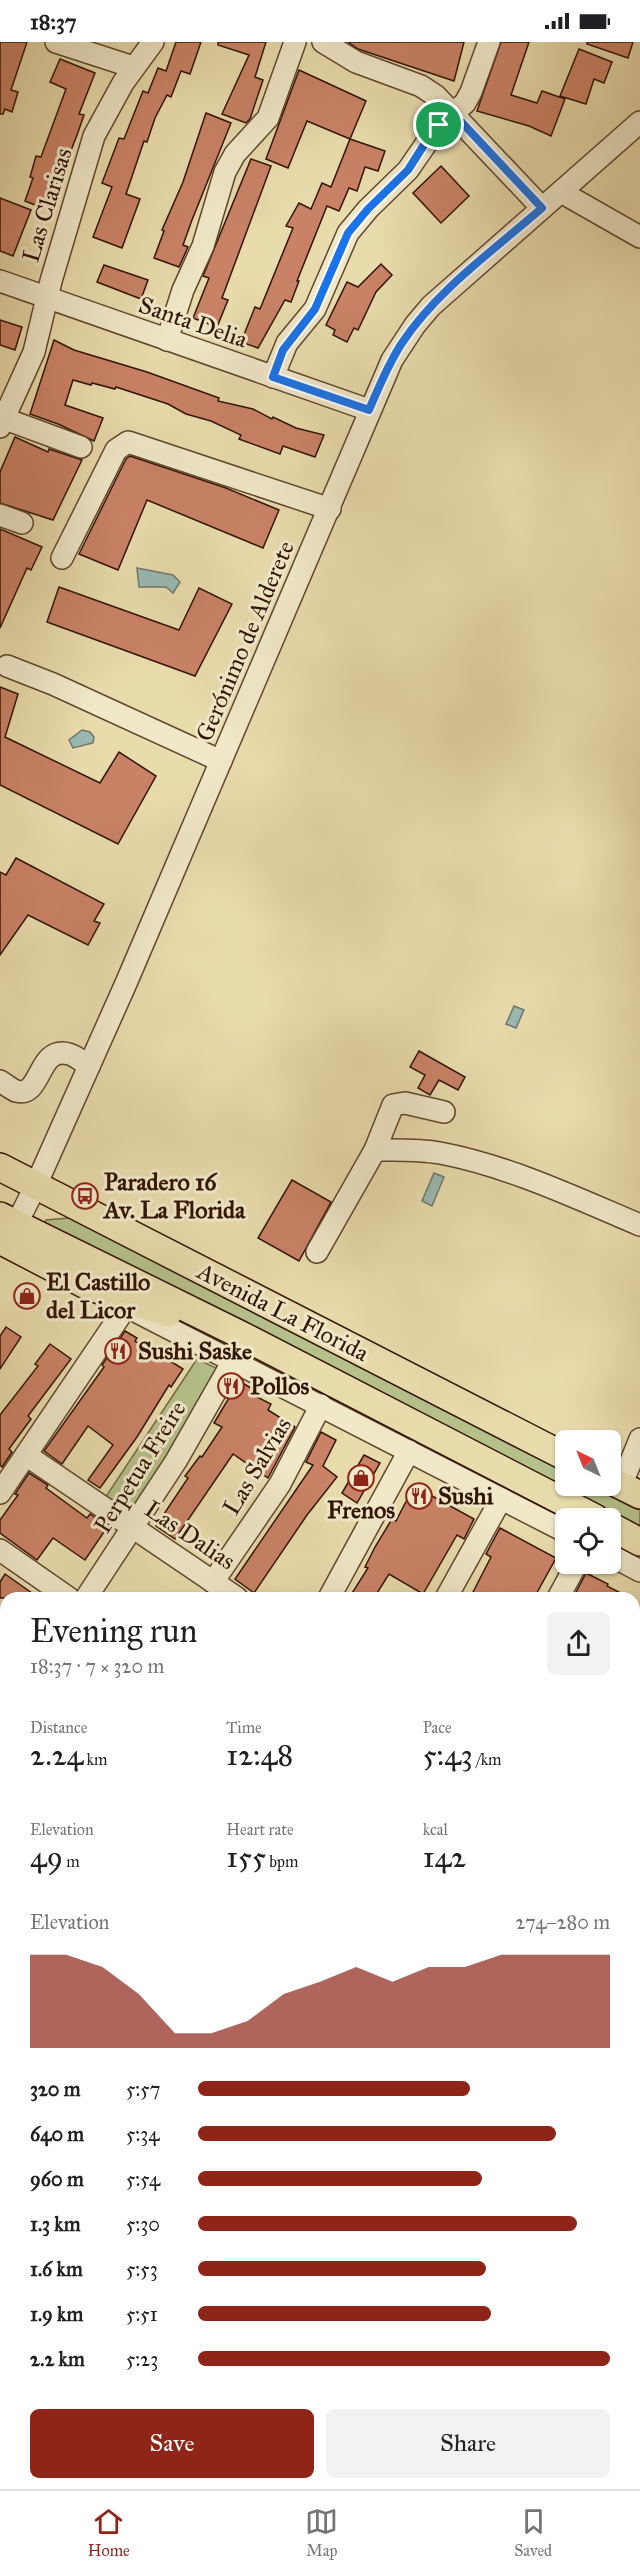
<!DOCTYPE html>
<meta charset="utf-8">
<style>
:root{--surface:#fff;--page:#f2f2f2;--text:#202124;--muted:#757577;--line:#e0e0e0;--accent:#8f2418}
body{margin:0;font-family:"IM FELL Great Primer",serif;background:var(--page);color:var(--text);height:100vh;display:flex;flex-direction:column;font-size:22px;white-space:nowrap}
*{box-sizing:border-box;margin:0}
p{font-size:20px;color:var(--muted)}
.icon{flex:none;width:33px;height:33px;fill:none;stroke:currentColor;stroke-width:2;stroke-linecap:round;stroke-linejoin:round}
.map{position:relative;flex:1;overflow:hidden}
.sheet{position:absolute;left:0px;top:1550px;width:640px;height:898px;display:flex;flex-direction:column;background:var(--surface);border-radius:18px 18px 0 0;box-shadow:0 2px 4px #0004}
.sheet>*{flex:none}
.needle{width:39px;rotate:317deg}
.controls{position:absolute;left:555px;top:1388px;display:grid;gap:12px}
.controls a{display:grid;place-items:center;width:66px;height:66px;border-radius:9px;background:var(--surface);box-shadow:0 2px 4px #0004;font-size:30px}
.pin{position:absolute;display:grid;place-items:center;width:51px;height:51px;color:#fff;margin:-26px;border:3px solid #fff;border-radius:50%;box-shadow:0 2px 6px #0007}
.round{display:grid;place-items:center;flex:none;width:63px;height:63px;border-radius:9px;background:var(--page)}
.headline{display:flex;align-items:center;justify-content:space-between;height:102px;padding:0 30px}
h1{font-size:33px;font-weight:600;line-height:45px}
.metrics{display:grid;grid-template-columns:repeat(3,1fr);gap:9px;height:102px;padding:6px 30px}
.metrics div{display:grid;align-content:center}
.metrics b{font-size:30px;font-weight:600}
.metrics small{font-size:16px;font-weight:400}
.metrics p{font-size:16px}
.chart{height:168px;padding:12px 30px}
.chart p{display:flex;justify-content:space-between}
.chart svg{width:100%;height:108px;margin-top:6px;fill:var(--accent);opacity:.7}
.primary-button{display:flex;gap:12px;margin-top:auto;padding:12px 30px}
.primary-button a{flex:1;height:69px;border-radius:9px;background:var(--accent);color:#fff;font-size:24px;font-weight:600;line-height:69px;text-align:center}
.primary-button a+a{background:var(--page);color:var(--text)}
ul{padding:0 30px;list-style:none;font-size:20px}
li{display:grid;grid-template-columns:96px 72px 1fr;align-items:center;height:45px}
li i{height:15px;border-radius:8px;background:var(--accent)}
.status{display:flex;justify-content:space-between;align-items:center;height:42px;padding:0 30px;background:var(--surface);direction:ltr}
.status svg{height:16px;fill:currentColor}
.menu{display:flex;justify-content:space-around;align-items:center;height:84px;border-top:2px solid var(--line);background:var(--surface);font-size:16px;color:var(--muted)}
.menu a{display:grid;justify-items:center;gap:3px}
.menu .active{color:var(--accent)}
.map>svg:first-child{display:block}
.green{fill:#b5c08a;stroke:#746a46;stroke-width:1.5}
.water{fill:#99b9b2;stroke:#70776c;stroke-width:1.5}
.building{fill:#c98266;stroke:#321403;stroke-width:1.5}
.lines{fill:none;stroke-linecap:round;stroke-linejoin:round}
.minor-casing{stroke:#60462d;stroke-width:24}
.major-casing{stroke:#321403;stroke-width:30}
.minor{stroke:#f0e8c9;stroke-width:21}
.major{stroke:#e8dbac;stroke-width:27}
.route-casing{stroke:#fff;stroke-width:12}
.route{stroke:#1a73e8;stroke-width:8}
.labels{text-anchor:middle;stroke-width:6;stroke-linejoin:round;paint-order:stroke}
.street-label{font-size:24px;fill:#321403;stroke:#f0e8c9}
.poi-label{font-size:24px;font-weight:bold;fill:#321403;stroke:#f0e8c9;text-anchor:start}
</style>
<div class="status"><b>18:37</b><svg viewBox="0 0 49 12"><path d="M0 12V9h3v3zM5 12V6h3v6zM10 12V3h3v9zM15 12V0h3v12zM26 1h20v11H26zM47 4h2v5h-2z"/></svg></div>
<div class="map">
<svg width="640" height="2447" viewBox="0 0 640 2447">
<rect width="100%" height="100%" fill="#e8dbac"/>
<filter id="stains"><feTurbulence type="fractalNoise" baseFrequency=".00333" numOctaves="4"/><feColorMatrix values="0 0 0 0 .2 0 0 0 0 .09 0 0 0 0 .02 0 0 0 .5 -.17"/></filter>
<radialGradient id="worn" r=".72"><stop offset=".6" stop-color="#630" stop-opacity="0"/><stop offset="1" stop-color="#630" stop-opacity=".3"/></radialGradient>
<g class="green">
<polygon points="69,1176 333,1307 565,1426 566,1443 599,1443 640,1464 640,1490 44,1182 46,1178"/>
<polygon points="197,1317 218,1327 176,1400 128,1473 105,1456"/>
<polygon points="580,2442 629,2442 637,2447 588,2447"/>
</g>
<g class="water">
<polygon points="137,526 173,533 180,540 173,551 166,545 139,545"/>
<polygon points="82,688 90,690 94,695 93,701 73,706 69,698"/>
<polygon points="514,964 524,968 516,986 506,982"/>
<polygon points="434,1131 444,1135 432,1164 422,1159"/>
</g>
<g class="building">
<polygon points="0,0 27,0 11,48 18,50 12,70 5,67 3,72 0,72"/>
<polygon points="176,0 201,0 190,32 181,29 171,55 167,53 155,76 147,100 144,99 126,152 140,157 122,206 93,195 112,145 102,141 119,96 124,97 143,49 148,51 158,26 166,29"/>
<polygon points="218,0 266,0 255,35 263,38 250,77 246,81 222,72 249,13 218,3"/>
<polygon points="348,0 464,0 454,39 358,7"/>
<polygon points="501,0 529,0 511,53 537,61 542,49 565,57 551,94 529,84 477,69"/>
<polygon points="587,0 633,0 628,16 587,2"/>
<polygon points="579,7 612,20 604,41 594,37 586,62 560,54"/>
<polygon points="60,17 95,31 79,72 84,73 77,93 68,116 65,115 48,168 25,159 33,136 30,135 36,114 41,115 66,47 50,40"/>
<polygon points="299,28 366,59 350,97 307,79 288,126 266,117"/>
<polygon points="206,71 231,81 192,178 183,203 188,205 179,225 154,216 164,189 162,188 183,140"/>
<polygon points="350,97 385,109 378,129 365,125 357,149 349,146 339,169 327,164 297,239 299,239 291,260 285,258 258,306 241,300 255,265 260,267 293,186 286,184 299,161 311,167 322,141 331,145"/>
<polygon points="251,117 271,124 222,256 228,258 217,285 193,276 209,236 203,234"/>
<polygon points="441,124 469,154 441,181 413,151"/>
<polygon points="0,156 31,168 13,214 0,209"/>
<polygon points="381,222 392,233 376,250 358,288 354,286 347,300 333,293 335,288 326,283 347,240 358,245"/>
<polygon points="104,223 148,238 141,257 97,240"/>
<polygon points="0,278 22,285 15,308 0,303"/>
<polygon points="54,298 74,308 147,330 219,356 218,359 253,367 272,377 273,375 296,386 324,393 315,415 283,404 280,412 239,397 241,393 211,379 186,372 168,362 116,345 115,347 92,341 91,343 73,338 65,363 103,376 94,399 58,382 30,372"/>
<polygon points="15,395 48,410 49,407 82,418 53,478 0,461 0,430"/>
<polygon points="130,414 226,446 279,468 263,506 147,458 118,528 79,512 126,417"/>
<polygon points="0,487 42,505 31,528 27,526 0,586"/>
<polygon points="59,545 179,588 199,546 232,562 195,634 47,580"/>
<polygon points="0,645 18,652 5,695 100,741 119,710 156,734 118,802 0,743"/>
<polygon points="16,816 104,862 94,879 100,881 88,903 28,873 0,913 0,830 6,833"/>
<polygon points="419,1009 465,1035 458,1048 439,1038 430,1053 418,1046 425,1033 410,1025"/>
<polygon points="292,1138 331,1160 299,1219 258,1196"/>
<polygon points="6,1285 21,1295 0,1327 0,1294"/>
<polygon points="125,1289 137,1296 135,1299 158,1315 159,1312 183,1327 171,1345 169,1343 137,1395 100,1446 88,1438 113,1403 88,1384 62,1422 44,1409 104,1325 102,1323"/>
<polygon points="50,1302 71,1317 28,1374 31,1377 9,1407 12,1410 2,1425 0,1423 0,1373 38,1324 35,1322"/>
<polygon points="239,1339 258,1350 255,1354 271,1362 268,1368 295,1385 268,1436 233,1412 175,1497 156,1484 188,1436 185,1434 200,1414 202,1415 222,1385 214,1381"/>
<polygon points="321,1390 336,1398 323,1424 337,1435 307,1473 254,1551 235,1537 313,1423 306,1420"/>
<polygon points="364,1413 380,1421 357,1461 342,1451"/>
<polygon points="29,1431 48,1443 46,1446 87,1476 90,1472 108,1484 85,1518 53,1496 37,1518 0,1491 0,1478 18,1453 15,1452"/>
<polygon points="414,1444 474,1477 464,1497 457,1493 423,1552 389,1532 374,1556 349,1556 368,1526 365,1525 375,1505 392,1477 396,1479"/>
<polygon points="500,1486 556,1516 534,1556 470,1556 491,1515 486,1512"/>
<polygon points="586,1531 608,1542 607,1544 630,1556 573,1556"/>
<polygon points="5,1532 39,1556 0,1556 0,1540"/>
</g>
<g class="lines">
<g class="minor-casing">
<g id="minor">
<polyline points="56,0 133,25"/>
<polyline points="323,0 356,20 421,44 436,54 542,166"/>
<polyline points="561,150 640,195"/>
<polyline points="0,239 369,368"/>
<polyline points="167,298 183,248 203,204 225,130 235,112 268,76 295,0"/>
<polyline points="273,335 287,301 315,267 348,191 368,167 408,128 439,83 465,61 471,50 489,0"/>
<polyline points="0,375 81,405"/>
<polyline points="0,385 34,310 51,239 94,94 123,41 153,0"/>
<polyline points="0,473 22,481"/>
<polyline points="62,516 116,408 128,400 330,467"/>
<polyline points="7,624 53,642 221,719"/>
<path d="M0,1039C5,1042 11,1047 16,1049C42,1057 37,1003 69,1012C76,1014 83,1020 89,1024"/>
<path d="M375,1108C397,1108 418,1107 440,1111C509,1124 576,1156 640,1183"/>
<polyline points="10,1195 36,1143 127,939 392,318 415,283 431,264 640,80"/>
<polyline points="317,1210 375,1108 393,1063 405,1061 444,1070"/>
<polyline points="139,1271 566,1490"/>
<polyline points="26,1413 237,1556"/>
<polyline points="621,1444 640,1397"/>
<polyline points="0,1451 126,1265"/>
<polyline points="0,1508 69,1556"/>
<polyline points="610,1513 640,1529"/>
<polyline points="213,1540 280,1442 321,1363"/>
<polyline points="86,1556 176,1419 233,1319"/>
<polyline points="329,1556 409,1409"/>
<polyline points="446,1556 501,1457"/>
<polyline points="558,1556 577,1521"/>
<polyline points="634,1615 640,1605"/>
<polyline points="0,1622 6,1626"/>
<polyline points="0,1682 6,1673"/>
<polyline points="0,1737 6,1741"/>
<polyline points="634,1809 640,1812"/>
<polyline points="0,1849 6,1853"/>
<polyline points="634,1917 640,1921"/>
<polyline points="0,1962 6,1967"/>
<polyline points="634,1978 640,1971"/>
<polyline points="634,1995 640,1998"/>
<polyline points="0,2118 6,2122"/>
<polyline points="0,2156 6,2148"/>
<polyline points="634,2167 640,2170"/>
<polyline points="634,2311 640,2315"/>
<polyline points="0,2346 6,2338"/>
<polyline points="231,2442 238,2447"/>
<polyline points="554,2442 562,2447"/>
<polyline points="631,2442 639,2447"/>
<polyline points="13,2447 16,2444"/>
<polyline points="94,2447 98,2442"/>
<polyline points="288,2447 291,2442"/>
</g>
</g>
<g class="major-casing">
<g id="major">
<polyline points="0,1125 566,1415"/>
<polyline points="0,1174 239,1292 595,1476"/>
<polyline points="0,1198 88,1244 168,1271"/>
<polyline points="610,1438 640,1453"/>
<polyline points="610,1484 640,1500"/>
</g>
</g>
<use href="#minor" class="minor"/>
<use href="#major" class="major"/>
</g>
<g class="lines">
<g class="route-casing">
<path id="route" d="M452,70L542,166C495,207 436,249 402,301C388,322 379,345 369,368L273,335L283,308L315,267L348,191L368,167L408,128L429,95Z"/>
</g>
<use href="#route" class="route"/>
</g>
<defs>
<g id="bus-ring" transform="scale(1.35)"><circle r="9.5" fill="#f0e8c9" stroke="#8f2418" stroke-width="1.5"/><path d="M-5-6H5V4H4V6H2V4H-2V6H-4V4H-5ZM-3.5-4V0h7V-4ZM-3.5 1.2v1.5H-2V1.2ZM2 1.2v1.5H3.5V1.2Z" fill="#8f2418"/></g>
<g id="shop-ring" transform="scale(1.35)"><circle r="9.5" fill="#f0e8c9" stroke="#8f2418" stroke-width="1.5"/><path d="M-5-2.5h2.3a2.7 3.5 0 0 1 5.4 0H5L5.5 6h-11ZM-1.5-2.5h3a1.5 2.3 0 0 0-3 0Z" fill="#8f2418"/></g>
<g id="restaurant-ring" transform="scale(1.35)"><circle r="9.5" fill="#f0e8c9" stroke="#8f2418" stroke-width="1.5"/><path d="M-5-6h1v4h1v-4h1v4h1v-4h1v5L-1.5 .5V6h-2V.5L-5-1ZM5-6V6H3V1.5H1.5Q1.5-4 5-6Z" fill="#8f2418"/></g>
</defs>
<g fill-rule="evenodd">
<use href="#bus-ring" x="85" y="1154"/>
<use href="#shop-ring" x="27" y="1254"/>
<use href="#restaurant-ring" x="118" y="1309"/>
<use href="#restaurant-ring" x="231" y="1344"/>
<use href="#shop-ring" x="361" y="1436"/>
<use href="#restaurant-ring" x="419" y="1454"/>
</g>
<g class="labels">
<g class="street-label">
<text transform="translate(47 163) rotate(-73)" y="8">Las Clarisas</text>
<text transform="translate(193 280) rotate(19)" y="8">Santa Delia</text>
<text transform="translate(245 599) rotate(-67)" y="8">Gerónimo de Alderete</text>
<text transform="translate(283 1270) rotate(27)" y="8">Avenida La Florida</text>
<text transform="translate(257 1424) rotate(-59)" y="8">Las Salvias</text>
<text transform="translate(140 1425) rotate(-58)" y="8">Perpetua Freire</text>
<text transform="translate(190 1493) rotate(34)" y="8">Las Dalias</text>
</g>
<g class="poi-label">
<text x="104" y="1148">Paradero 16<tspan x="104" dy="28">Av. La Florida</tspan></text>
<text x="46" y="1248">El Castillo<tspan x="46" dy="28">del Licor</tspan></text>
<text x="138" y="1317">Sushi Saske</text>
<text x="250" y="1352">Pollos</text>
<text x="438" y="1462">Sushi</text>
<text x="361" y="1476" text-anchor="middle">Frenos</text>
</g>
</g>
<rect width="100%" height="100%" filter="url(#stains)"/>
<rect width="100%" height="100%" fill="url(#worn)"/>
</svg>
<div class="controls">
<a><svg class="needle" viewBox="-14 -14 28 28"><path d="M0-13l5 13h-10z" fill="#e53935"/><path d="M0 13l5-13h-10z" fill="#757577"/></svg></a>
<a><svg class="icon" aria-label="locate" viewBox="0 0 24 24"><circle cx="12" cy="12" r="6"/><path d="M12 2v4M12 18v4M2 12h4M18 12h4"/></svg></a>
</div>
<div class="pin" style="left:439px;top:83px;background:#1e9e55"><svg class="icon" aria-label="arrive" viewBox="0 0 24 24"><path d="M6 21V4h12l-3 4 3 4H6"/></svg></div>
<section class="sheet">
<div class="headline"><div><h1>Evening run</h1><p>18:37 · 7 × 320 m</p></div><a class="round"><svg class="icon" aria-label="share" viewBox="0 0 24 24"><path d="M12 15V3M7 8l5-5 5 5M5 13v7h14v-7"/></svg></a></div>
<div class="metrics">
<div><p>Distance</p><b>2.24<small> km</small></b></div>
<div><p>Time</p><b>12:48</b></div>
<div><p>Pace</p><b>5:43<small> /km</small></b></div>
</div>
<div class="metrics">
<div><p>Elevation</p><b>49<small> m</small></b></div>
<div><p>Heart rate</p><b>155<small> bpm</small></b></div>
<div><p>kcal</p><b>142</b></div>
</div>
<div class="chart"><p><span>Elevation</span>274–280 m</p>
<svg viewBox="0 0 160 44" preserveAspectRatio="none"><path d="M0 44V6L10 6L20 11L30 22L40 38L50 38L60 33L70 22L80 17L90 11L100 17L110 11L120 11L130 6L140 6L150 6L160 6V44z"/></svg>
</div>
<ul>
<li><b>320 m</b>5:57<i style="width:66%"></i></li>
<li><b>640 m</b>5:34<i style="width:87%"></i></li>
<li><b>960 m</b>5:54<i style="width:69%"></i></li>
<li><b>1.3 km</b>5:30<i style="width:92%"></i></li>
<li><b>1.6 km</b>5:53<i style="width:70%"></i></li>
<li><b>1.9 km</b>5:51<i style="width:71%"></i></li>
<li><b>2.2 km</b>5:23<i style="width:100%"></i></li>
</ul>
<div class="primary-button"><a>Save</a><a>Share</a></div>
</section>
</div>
<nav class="menu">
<a class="active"><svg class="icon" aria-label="home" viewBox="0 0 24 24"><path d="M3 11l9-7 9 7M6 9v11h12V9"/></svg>Home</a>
<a><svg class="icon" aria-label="map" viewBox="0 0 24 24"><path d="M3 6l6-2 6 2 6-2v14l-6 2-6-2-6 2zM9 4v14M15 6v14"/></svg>Map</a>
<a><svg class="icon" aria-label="saved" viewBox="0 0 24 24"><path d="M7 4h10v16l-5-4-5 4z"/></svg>Saved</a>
</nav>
